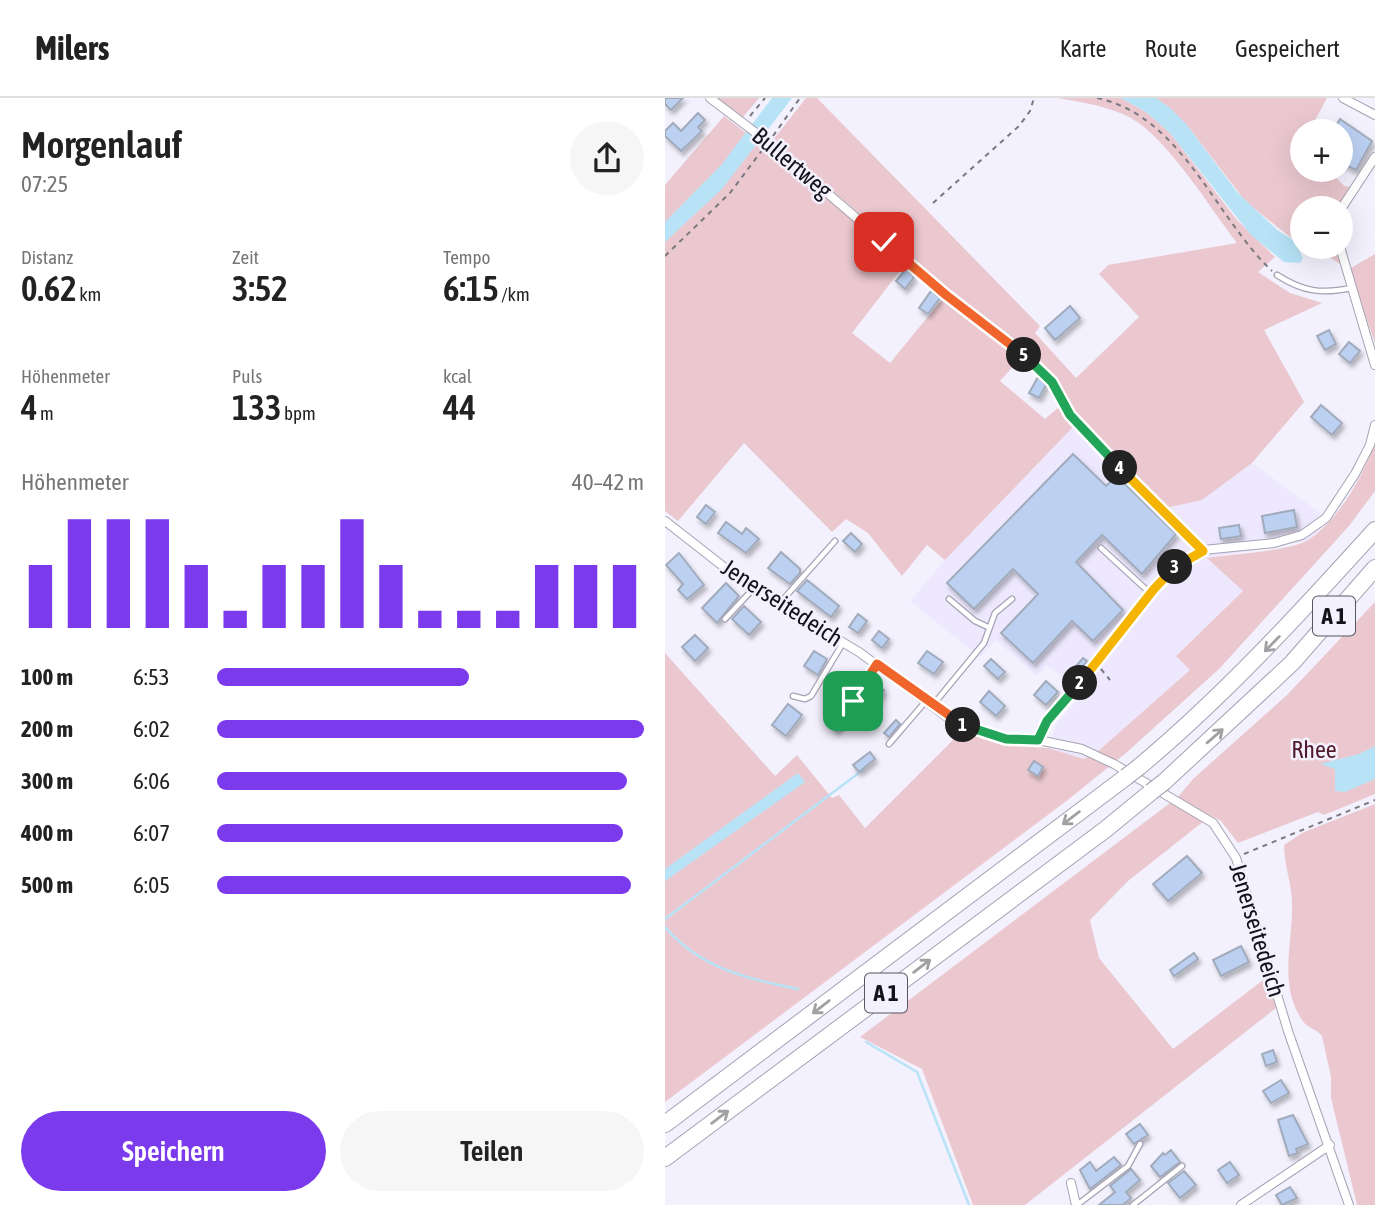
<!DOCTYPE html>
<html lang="de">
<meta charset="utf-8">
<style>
:root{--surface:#fff;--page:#f6f6f6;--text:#222;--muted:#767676;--line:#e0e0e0;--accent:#7c3aed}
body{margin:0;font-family:"Asap Condensed",sans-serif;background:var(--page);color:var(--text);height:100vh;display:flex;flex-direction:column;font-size:26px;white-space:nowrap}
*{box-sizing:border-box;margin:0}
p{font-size:23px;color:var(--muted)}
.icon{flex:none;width:38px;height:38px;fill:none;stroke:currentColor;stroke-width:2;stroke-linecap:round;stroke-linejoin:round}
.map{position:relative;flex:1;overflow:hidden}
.drawer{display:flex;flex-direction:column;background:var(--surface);width:665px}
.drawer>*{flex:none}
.buttons{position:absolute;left:625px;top:21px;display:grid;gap:14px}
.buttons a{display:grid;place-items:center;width:63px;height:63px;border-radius:50%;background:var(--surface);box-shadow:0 7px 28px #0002;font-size:35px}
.pin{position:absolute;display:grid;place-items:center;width:60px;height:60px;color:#fff;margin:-30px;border-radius:14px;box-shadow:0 4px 10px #0006}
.km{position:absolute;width:35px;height:35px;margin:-18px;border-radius:50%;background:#222;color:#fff;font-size:19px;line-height:35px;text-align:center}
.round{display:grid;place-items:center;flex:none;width:74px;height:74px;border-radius:37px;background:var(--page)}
.overview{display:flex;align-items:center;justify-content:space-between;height:119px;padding:0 21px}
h1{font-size:38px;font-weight:600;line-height:52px}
.stats{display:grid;grid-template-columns:repeat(3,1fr);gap:10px;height:119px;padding:7px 21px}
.stats div{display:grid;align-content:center}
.stats b{font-size:35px;font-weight:600}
.stats small{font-size:19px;font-weight:400}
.stats p{font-size:19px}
.chart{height:196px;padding:14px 21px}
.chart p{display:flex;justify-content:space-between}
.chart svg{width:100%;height:126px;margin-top:7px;stroke:var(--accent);stroke-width:6}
.cta{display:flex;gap:14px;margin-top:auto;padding:14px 21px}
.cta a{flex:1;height:80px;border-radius:42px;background:var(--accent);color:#fff;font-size:28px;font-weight:600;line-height:80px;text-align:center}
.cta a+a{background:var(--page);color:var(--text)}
ul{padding:0 21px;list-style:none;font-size:23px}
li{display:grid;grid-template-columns:112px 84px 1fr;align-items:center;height:52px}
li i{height:18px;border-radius:9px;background:var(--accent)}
header{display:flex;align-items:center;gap:42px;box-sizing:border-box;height:98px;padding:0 35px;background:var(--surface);border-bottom:2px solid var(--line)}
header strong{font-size:33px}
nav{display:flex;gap:38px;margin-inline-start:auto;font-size:24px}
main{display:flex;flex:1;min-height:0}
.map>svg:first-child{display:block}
.built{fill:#ede8fe}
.green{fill:#ebc8cf}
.water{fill:#b8e3f7}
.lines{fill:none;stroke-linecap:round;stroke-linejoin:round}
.stream{stroke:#b8e3f7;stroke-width:2.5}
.building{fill:#bcd0f2;stroke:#a1abbb;stroke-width:2;filter:url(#shadow)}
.lane-casing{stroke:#a6a2b4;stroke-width:7}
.street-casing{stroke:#a6a2b4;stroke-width:10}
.highway-casing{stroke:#a6a2b4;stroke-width:18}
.path{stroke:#7a7881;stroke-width:2;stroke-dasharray:5 5;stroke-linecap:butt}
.lane{stroke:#fff;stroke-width:4.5}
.street{stroke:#fff;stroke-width:8}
.highway{stroke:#fff;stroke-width:16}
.highway-bridge-casing{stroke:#a6a2b4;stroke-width:18;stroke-linecap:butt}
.highway-bridge{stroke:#fff;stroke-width:16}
.oneway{stroke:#a1a0a3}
.split-1-casing{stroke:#fff;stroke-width:14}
.split-2-casing{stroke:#fff;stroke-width:14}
.split-3-casing{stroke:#fff;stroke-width:14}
.split-4-casing{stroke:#fff;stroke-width:14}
.split-5-casing{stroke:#fff;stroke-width:14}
.split-6-casing{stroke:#fff;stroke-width:14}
.split-1{stroke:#f0652b;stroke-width:9}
.split-2{stroke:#22a559;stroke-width:9}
.split-3{stroke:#f5b400;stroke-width:9}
.split-4{stroke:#f5b400;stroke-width:9}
.split-5{stroke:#22a559;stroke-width:9}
.split-6{stroke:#f0652b;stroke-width:9}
.labels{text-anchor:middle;stroke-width:5;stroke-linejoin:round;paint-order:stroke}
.shield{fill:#f3f1fd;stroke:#57555d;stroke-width:2}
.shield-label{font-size:23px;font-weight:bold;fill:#141219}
.street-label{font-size:24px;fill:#141219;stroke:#f3f1fd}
.park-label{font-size:24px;fill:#501a2b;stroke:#f3f1fd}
</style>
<header>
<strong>Milers</strong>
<nav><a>Karte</a><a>Route</a><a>Gespeichert</a></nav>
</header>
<main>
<section class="drawer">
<div class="overview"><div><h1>Morgenlauf</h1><p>07:25</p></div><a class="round"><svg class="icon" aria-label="share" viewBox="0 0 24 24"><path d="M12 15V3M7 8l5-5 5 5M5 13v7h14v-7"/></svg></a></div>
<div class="stats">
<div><p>Distanz</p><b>0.62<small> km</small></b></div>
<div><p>Zeit</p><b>3:52</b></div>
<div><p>Tempo</p><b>6:15<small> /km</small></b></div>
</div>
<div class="stats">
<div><p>Höhenmeter</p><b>4<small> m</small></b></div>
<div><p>Puls</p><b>133<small> bpm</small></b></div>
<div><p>kcal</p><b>44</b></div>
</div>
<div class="chart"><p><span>Höhenmeter</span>40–42 m</p>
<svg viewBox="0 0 160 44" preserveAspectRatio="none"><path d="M5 44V22M15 44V6M25 44V6M35 44V6M45 44V22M55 44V38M65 44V22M75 44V22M85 44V6M95 44V22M105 44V38M115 44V38M125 44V38M135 44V22M145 44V22M155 44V22"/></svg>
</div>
<ul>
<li><b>100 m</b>6:53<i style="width:59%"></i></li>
<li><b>200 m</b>6:02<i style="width:100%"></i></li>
<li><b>300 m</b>6:06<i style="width:96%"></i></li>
<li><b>400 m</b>6:07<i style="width:95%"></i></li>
<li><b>500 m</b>6:05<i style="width:97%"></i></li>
</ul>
<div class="cta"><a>Speichern</a><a>Teilen</a></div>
</section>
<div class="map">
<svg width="710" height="1107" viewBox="0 0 710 1107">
<defs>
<filter id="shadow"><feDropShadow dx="2.5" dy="4" stdDeviation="2" flood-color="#0004"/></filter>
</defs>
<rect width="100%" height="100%" fill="#f3f1fd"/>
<polygon class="built" points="415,322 537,402 587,365 665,422 642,443 543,460 579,493 511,557 525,572 431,655 419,661 383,650 392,625 419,595 381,567 372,578 331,542 315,559 245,503 280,462"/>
<g class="green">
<polygon points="52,0 94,0 78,19"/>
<path d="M141,0H152L375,228L370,235L411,280L474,219L434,176L443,167L572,145C545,110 503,41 466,20C443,8 417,4 392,0H456L481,14L505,35L572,122L610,159L593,174L625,195L657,205L599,232L639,304L587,365L537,402L501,410L408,315L389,282L108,42Z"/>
<polygon points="491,0 662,0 646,30 651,33 637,33 637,72 664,72 679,88 694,90 677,121 684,171 710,156 710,245 684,172 649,149 676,149 676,110 637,110 637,141 634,139 630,143 581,104 521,26"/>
<polygon points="59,18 145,84 241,165 187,235 225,265 279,199 357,259 335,283 380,321 395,308 410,327 280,462 262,447 237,478 203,435 181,421 167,434 79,345 13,423 0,413 0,87"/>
<path d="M710,344V393L684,428L554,571L461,655L404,701L0,1004V555L110,678L132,657L167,700L174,697L200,730L297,633L337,647L383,650L419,661L431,655L525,572L511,558L578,493L542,460C565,456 626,453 643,442C673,423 699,377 710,344Z"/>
<polygon points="710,504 710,696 659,717 653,714 573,745 556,723 512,700 528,681 622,597"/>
<polygon points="505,705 539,723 463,783 425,822 434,860 508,951 602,879 611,910 360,1107 308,1107 257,971 195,939"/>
<path d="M710,706V1107H692L666,1000V979L657,938C651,930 643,931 637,922C613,886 628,845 627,806C627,786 619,768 619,747L637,735Z"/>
</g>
<g class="water">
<polygon points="107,0 127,0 57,91 0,144 0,124 57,66"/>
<polygon points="456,0 491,0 504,9 521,26 572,94 612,132 630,143 638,160 635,165 619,164 586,137 505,35 481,14"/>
<polygon points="710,648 710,681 680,694 670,693 670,671 655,666 694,656"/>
<polygon points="133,675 140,684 0,783 0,771"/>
</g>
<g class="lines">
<g class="stream">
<polyline points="0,821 199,671"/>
<path d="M0,829C35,870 82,881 133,891"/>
<polyline points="201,944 252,974 304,1107"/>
</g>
</g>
<g class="building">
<polygon points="0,0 18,0 6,12 0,6"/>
<polygon points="33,15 40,22 33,29 37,33 16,53 0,38 0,33 8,25 16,33"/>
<polygon points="675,21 707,43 691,72 676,65 686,45 676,40 676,33 668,33"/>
<polygon points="241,171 249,179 240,191 231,183"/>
<polygon points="266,193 275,200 263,216 254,210"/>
<polygon points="405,208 415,220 390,242 380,230"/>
<polygon points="664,232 671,246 660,252 652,238"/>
<polygon points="684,244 695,253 685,265 674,256"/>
<polygon points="373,279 381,287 374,300 364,295"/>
<polygon points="656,307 677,325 667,337 646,319"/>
<polygon points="408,356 441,388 452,378 511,436 477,476 437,437 411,464 458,512 428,543 407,523 368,565 336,535 373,496 348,471 309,511 282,485"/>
<polygon points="41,407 50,414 41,426 32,419"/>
<polygon points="629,412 632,429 600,435 597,418"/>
<polygon points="61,424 77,436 81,430 94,441 81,455 53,435"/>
<polygon points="574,427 576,438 556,441 554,430"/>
<polygon points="186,435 197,446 190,454 178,443"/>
<polygon points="116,454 135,471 135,475 125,486 103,470"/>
<polygon points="14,455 39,487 22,501 13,492 18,486 1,467"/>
<polygon points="142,482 174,508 166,519 132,493"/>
<polygon points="61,485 74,498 52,525 37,510"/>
<polygon points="79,508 96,524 84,537 67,521"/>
<polygon points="193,516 202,523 193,535 184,529"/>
<polygon points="214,533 224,541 217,550 207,542"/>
<polygon points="30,537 43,550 30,563 17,549"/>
<polygon points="149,553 162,561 153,577 139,568"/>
<polygon points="262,553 278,564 269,576 253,565"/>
<polygon points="418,560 422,563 410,578 406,574"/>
<polygon points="326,561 340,574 333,581 319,568"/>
<polygon points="381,583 393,594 381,607 369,597"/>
<polygon points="207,585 219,592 209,608 197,600"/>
<polygon points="324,593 340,608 331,618 315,604"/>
<polygon points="123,606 137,617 121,638 107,627"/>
<polygon points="174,617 179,623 171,633 165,626"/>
<polygon points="231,622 235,626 224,639 219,635"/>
<polygon points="205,654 210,661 194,674 188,667"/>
<polygon points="369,663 378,669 373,678 363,672"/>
<polygon points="522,758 537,775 503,803 488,786"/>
<polygon points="576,848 584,864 556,878 548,862"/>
<polygon points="529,855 533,861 509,878 505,872"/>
<polygon points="608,952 612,964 601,968 597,956"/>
<polygon points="616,982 624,995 606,1005 598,993"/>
<polygon points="628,1017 643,1046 631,1051 633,1055 624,1058 613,1022"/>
<polygon points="475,1026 483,1037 469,1046 461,1036"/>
<polygon points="506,1052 515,1064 495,1079 486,1068 498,1055 500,1057"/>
<polygon points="449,1059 456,1067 425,1091 415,1072 425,1064 431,1073"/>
<polygon points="565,1064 574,1077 562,1085 553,1072"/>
<polygon points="466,1071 475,1082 461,1094 466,1100 458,1107 434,1107 450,1094 445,1088"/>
<polygon points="519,1073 531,1087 515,1100 503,1085"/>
<polygon points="625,1089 632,1100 617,1107 611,1097"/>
</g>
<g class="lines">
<g class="lane-casing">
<g id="lane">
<path d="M612,177C638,194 657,196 687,190"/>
<polyline points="436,450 485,495"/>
<polyline points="284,501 310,523 323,529"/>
<polyline points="114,506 170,443"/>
<polyline points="60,521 88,491"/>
<polyline points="128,598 140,601 146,598 178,545"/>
<polyline points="268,607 319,545 330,515 347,501"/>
<polyline points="178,630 187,622 189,600 211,567"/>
<polyline points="224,646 261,603"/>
<polyline points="412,1107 463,1068 475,1046"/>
<polyline points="468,1107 517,1068"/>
</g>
</g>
<g class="street-casing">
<g id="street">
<polyline points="45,0 103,44 281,197 350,247 387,283 405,317 538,452"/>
<polyline points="678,0 710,17"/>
<polyline points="676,111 710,59"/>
<polyline points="675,149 710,267"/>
<polyline points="0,423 82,487 194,554 282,619 308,633 341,641 373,642 417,651 449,666 548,725 571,760 623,933 684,1107"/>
<polyline points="373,642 382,623 489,491 519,462 538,452 609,445 637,437 661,420 690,376 705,347 710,327"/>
<polyline points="406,1085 411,1107"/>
<polyline points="576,1107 665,1047"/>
</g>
</g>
<g class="highway-casing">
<g id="highway">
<path d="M474,669C560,597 635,515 710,432"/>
<polyline points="499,684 627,565 710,470"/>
<polyline points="0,1026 461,679"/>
<polyline points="0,1060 441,731 486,694"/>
</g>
</g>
<g class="path">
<path d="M432,0C517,18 549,118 607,173"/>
<polyline points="85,18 100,0"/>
<polyline points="108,38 135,0"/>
<polyline points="268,105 354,28 365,13 369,0"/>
<polyline points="0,158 65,95 98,51"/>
<polyline points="436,571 445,582"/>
<polyline points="579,756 710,702"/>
</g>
<use href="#lane" class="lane"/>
<use href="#street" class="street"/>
<use href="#highway" class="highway"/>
<g class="highway-bridge-casing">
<g id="highway-bridge">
<polyline points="461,679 474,669"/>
<polyline points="486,694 499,684"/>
</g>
</g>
<use href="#highway-bridge" class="highway-bridge"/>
</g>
<defs><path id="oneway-shaft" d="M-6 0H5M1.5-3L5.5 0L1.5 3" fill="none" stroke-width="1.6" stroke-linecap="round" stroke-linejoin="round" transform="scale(1.75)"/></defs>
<g class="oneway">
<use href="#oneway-shaft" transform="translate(607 546) rotate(134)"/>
<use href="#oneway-shaft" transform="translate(550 638) rotate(-41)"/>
<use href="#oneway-shaft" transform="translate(406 720) rotate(143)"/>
<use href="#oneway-shaft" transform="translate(257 868) rotate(-37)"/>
<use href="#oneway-shaft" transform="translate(156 909) rotate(142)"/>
<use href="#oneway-shaft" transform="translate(55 1019) rotate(-37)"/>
</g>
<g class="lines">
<g class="split-1-casing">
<polyline id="split-1" points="188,603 212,566 298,627"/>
</g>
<g class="split-2-casing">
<polyline id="split-2" points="298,627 341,641 373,642 382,623 415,585"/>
</g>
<g class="split-3-casing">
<polyline id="split-3" points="415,585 489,491 510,469"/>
</g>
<g class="split-4-casing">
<polyline id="split-4" points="455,370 538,453 510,469"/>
</g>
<g class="split-5-casing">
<polyline id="split-5" points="359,257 387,284 405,317 455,370"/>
</g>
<g class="split-6-casing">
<polyline id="split-6" points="219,144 281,197 359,257"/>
</g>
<use href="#split-1" class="split-1"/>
<use href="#split-2" class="split-2"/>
<use href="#split-3" class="split-3"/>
<use href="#split-4" class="split-4"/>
<use href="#split-5" class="split-5"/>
<use href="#split-6" class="split-6"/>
</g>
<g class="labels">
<g class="shield">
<rect x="648" y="498.5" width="42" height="39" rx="5"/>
<rect x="200" y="875.5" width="42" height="39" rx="5"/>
</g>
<g class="shield-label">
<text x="669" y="526">A 1</text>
<text x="221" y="903">A 1</text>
</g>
<g class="street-label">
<text transform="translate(127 65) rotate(40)" y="8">Bullertweg</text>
<text transform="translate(117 505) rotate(33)" y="8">Jenerseitedeich</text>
<text transform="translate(592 832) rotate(73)" y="8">Jenerseitedeich</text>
</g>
<g class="park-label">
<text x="649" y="660">Rhee</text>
</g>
</g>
</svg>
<div class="buttons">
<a>+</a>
<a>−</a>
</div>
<div class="pin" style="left:188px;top:603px;background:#1e9e55"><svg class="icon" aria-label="arrive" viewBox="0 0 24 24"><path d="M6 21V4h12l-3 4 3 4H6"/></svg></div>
<div class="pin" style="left:219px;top:144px;background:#d93025"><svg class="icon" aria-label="check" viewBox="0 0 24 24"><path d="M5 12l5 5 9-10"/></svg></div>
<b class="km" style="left:298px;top:627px">1</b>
<b class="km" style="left:415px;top:585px">2</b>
<b class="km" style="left:510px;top:469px">3</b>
<b class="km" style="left:455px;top:370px">4</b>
<b class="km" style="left:359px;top:257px">5</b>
</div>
</main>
